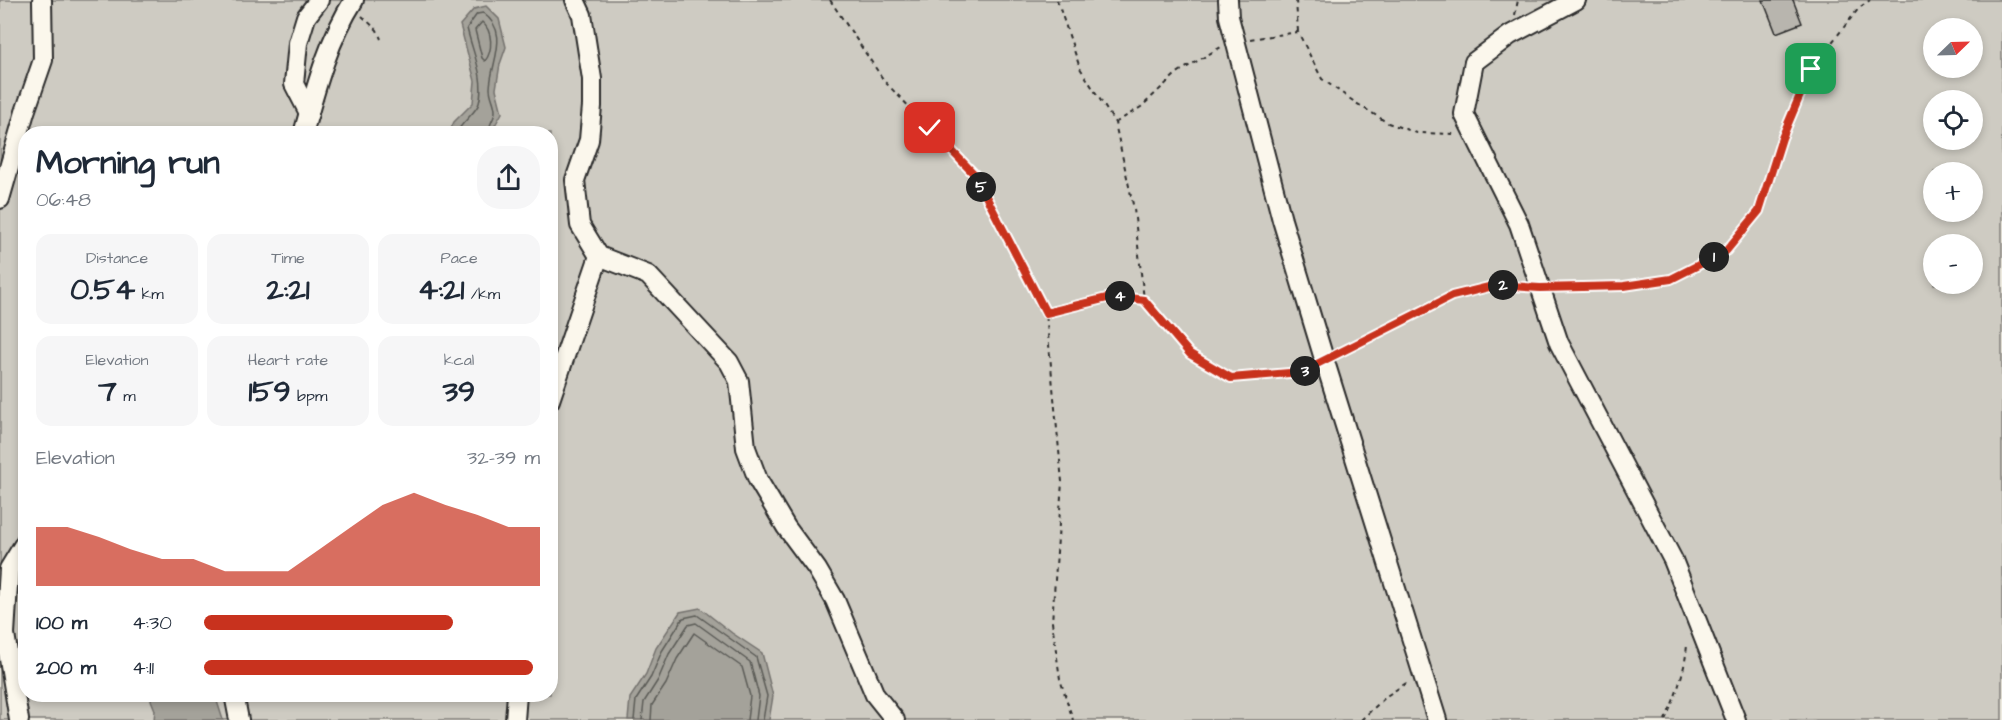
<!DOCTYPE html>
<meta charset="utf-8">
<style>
:root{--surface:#fff;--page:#f6f6f7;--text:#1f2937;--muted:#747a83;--accent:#c8321e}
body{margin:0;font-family:"Architects Daughter",sans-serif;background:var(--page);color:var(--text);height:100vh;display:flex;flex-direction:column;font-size:22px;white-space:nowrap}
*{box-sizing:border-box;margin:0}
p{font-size:20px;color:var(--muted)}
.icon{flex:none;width:33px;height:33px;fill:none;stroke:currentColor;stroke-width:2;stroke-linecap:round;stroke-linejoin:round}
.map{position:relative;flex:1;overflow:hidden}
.side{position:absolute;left:18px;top:126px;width:540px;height:576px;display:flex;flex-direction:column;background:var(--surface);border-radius:24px;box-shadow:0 3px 9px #0003}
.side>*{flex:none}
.needle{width:39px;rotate:67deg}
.tools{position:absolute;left:1923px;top:18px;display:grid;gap:12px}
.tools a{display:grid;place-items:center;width:60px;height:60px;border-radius:50%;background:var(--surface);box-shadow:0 3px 9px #0003;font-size:30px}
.pin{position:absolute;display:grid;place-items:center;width:51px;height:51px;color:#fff;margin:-26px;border-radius:12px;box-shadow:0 3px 9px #0006}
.km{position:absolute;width:30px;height:30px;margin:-15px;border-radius:50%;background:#222;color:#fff;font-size:16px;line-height:30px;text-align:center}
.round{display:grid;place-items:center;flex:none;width:63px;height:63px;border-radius:24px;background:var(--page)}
.overview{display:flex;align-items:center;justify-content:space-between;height:102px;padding:0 18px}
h1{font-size:33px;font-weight:800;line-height:45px}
.stats{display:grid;grid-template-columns:repeat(3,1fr);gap:9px;height:102px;padding:6px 18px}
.stats div{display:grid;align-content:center;border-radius:15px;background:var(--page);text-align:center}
.stats b{font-size:30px;font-weight:800}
.stats small{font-size:16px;font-weight:400}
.stats p{font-size:16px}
.chart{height:168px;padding:12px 18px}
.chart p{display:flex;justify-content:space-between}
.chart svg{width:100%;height:108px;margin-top:6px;fill:var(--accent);opacity:.7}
ul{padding:0 18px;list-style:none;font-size:20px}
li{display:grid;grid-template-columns:96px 72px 1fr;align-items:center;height:45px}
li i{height:15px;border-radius:8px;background:var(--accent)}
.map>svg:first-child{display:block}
.green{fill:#cecbc2;stroke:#7c7b76;stroke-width:1.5;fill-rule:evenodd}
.water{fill:#a4a29a;stroke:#74726e;stroke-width:1.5}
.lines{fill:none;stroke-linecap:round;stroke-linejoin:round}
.shore{stroke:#5b5b57;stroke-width:1.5}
.building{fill:#b8b5ae;stroke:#2b2b2b;stroke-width:1.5}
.minor-casing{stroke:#2b2b2b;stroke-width:22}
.path{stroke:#2b2b2b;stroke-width:2;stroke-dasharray:4.5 4.5;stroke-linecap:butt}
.minor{stroke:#fbf7ec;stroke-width:18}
.route-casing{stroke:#fff;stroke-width:12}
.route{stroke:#c8321e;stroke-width:8}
</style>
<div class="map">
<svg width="2002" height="720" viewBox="0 0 2002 720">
<rect width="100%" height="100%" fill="#eeebe0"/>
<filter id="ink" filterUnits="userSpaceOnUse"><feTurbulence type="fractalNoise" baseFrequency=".0167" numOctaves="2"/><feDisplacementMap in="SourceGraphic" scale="12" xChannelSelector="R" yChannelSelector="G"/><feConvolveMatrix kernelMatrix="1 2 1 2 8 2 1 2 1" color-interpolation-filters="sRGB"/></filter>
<g filter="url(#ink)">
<path class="green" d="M0,0H2002V720H0ZM1934,28H1972V68H1934ZM1934,100H1972V140H1934ZM26,134H550V694H26ZM1934,172H1972V212H1934ZM1934,244H1972V284H1934Z"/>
<g class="water">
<polygon points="486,6 499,19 506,47 500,64 496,89 502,113 494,127 496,133 449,133 454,122 473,103 475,81 460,25 474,9"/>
<polygon points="700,608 732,633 762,653 773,696 769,720 628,720 630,698 646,674 656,648 680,612"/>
<polygon points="149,695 215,695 223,720 154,720 155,710"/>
</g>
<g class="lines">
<g class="shore">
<path d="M482,22C493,31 493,51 485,61L482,58L475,30Z"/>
<path d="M456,134C461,122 477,112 479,103C486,79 472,51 467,28L477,14L483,13C511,33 491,61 490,88C490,96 495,103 495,111C495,120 487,124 490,134"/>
<polyline points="634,720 636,700 651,677 662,651 683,618 697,615 756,657 767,696 763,720"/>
<polyline points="642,720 644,702 658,680 669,654 688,625 696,623 750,662 759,696 756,720"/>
<polyline points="651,720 652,705 666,684 677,659 694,633 742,667 750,696 747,720"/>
</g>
</g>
<polygon class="building" points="1763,0 1793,0 1802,23 1776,33"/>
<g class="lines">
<g class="minor-casing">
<g id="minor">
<polyline points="575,0 582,15 592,79 592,106 589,140 575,180 580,225 599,256 648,275 729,362 739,381 746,448 758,480 786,527 817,569 835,600 875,695 895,720"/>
<polyline points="1228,0 1229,17 1282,220 1325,362 1437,720"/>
<polyline points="1576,0 1510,35 1474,62 1464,114 1519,224 1559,343 1673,560 1736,720"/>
<polyline points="309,113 294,84 298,43 306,17 319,0"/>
<path d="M303,134C316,87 328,41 354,0"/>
<polyline points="0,199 25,112 43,60 42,0"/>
<polyline points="550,400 599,256"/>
<polyline points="234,694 239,720"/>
<polyline points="19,720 5,634 9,569 26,541"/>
<polyline points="515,720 517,694"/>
</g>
</g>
<g class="path">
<polyline points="830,0 885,82 976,175 1046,313 1062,482 1052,622 1060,679 1073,720"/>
<polyline points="1057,0 1080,68 1115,123 1134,209 1144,300"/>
<polyline points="1296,0 1298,32"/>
<polyline points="1515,15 1518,0"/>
<polyline points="362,16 377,30 381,39"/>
<polyline points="1250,39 1298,32 1322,79 1356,103 1388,123 1417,133 1455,134"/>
<polyline points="1115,123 1141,107 1177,73 1221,47"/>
<polyline points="1557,288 1624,286 1671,279 1726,251 1759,211 1782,138 1811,69 1859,8 1870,0"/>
<polyline points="1046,313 1115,296 1144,300 1190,354 1231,378 1301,372 1309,369"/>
<polyline points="1338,355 1453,296 1497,285 1524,287"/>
<polyline points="1361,720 1388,695 1408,682"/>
<path d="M1665,720C1676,696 1686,669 1687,643"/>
</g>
<use href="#minor" class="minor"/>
</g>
</g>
<g class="lines" filter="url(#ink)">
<g class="route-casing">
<polyline id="route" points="930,128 975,175 1046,313 1115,296 1144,300 1190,354 1231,378 1301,372 1452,296 1497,285 1540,288 1624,286 1671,279 1726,251 1759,211 1782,138 1811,69"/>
</g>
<use href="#route" class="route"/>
</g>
</svg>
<div class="tools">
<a><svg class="needle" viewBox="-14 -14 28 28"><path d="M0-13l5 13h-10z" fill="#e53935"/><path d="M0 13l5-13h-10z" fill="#747a83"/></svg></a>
<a><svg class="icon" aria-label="locate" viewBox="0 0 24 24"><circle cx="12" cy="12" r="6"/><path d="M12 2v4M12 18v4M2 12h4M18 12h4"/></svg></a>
<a>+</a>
<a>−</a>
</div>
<div class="pin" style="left:1811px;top:69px;background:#1e9e55"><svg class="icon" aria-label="arrive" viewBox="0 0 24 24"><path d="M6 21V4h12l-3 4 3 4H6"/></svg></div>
<div class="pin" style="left:930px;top:128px;background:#d93025"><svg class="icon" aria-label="check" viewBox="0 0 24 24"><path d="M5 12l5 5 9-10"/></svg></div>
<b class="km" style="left:1714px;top:257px">1</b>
<b class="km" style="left:1503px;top:285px">2</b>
<b class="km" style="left:1305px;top:371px">3</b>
<b class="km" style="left:1120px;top:296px">4</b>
<b class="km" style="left:981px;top:187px">5</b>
<section class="side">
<div class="overview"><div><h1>Morning run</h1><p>06:48</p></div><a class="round"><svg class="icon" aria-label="share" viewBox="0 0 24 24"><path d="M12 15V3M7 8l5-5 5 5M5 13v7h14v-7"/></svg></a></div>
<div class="stats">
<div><p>Distance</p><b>0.54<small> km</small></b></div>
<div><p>Time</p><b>2:21</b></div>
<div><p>Pace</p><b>4:21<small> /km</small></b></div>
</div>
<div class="stats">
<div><p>Elevation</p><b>7<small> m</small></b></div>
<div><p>Heart rate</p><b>159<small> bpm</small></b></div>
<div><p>kcal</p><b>39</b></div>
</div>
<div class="chart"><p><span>Elevation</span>32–39 m</p>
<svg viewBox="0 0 160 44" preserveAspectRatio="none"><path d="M0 44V20L10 20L20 24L30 29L40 33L50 33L60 38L70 38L80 38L90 29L100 20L110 11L120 6L130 11L140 15L150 20L160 20V44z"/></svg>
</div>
<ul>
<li><b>100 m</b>4:30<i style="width:74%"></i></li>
<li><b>200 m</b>4:11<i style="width:98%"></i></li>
</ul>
</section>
</div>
